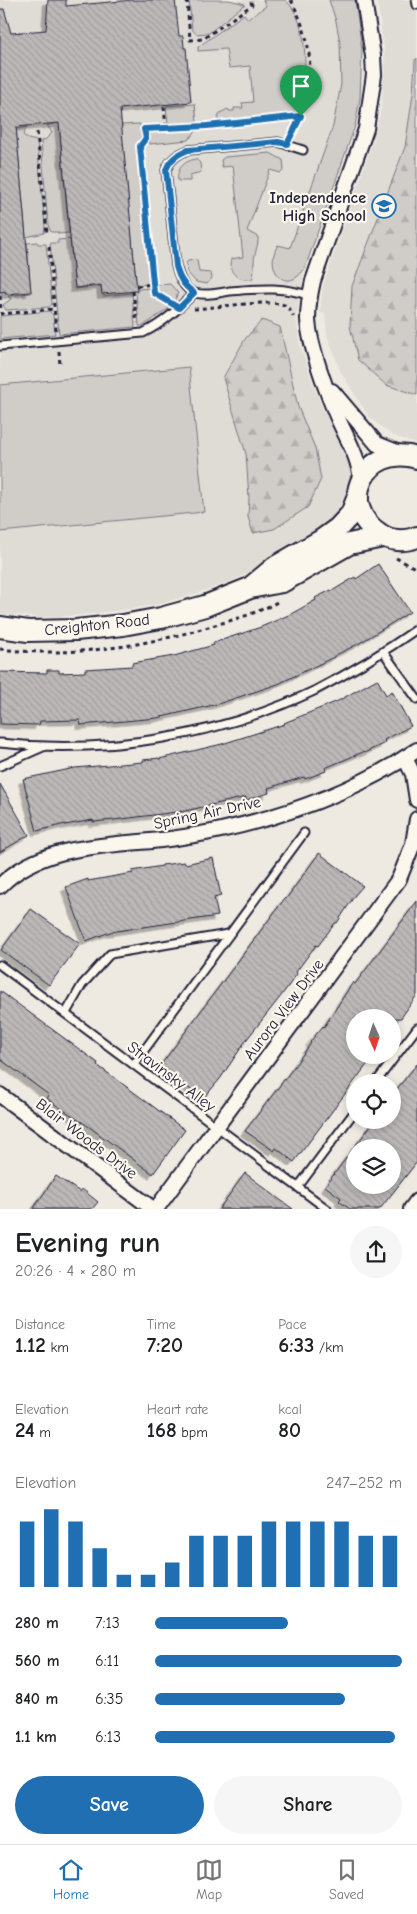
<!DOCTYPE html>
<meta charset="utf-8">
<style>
:root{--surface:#fff;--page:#f6f6f6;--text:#202124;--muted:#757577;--line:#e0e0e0;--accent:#1f6fb2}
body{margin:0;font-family:"Comic Neue",sans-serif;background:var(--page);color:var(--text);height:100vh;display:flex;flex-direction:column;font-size:19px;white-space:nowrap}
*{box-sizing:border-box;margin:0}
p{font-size:16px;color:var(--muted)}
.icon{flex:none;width:28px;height:28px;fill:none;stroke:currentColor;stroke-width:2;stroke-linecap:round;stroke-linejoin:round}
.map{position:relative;height:1209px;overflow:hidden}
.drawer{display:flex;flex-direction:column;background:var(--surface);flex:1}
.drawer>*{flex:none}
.needle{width:32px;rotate:177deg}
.controls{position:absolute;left:346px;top:1009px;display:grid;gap:10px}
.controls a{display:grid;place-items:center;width:55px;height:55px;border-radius:50%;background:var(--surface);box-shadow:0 2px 8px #0003;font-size:25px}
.pin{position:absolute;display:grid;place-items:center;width:42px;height:42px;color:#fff;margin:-51px -21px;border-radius:50% 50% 50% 0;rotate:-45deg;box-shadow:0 0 5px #0007}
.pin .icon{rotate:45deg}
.round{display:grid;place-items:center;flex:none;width:52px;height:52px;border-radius:26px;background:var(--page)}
.head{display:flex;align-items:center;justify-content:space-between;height:85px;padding:0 15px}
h1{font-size:28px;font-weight:800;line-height:38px}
.figures{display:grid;grid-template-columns:repeat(3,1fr);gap:8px;height:85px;padding:5px 15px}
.figures div{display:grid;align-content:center}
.figures b{font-size:21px;font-weight:800}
.figures small{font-size:14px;font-weight:400}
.figures p{font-size:14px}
.chart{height:140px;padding:10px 15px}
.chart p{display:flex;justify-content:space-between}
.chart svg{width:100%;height:90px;margin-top:5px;stroke:var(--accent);stroke-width:6}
.button{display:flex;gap:10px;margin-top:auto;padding:10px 15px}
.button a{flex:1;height:58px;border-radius:30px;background:var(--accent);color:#fff;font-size:20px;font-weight:800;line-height:58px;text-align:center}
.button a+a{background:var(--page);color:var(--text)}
ul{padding:0 15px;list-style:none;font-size:16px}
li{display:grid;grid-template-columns:80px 60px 1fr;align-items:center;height:38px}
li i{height:12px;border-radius:6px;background:var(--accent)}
.dock{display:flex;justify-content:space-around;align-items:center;height:70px;border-top:1px solid var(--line);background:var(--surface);font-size:14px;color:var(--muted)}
.dock a{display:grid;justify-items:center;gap:2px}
.dock .active{color:var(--accent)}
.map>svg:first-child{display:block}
.built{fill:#dfdbd5}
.grass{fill:#d0cdc9;stroke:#797882}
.forest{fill:url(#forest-firs);stroke:#797882}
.building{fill:url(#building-back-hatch);stroke:#22223b;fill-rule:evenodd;filter:url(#shadow)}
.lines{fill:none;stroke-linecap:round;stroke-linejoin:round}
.lane-casing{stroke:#22223b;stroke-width:11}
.street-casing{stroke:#22223b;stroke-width:18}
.secondary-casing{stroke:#22223b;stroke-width:24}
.path{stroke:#22223b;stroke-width:3;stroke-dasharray:4 4;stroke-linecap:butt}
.lane{stroke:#fbf7ec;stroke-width:7}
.street{stroke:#fbf7ec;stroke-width:14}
.secondary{stroke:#fbf7ec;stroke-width:20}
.route-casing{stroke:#fff;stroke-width:10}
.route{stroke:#1f6fb2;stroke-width:6}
.labels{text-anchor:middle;stroke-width:4.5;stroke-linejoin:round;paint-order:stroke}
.poi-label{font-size:16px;font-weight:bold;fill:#22223b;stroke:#fbf7ec;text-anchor:end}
.street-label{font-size:16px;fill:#22223b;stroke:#fbf7ec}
</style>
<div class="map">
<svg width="417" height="1209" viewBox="0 0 417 1209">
<defs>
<pattern id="forest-firs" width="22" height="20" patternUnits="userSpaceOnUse" patternTransform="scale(1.25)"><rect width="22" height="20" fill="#d0cdc9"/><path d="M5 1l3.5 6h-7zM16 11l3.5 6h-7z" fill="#b2b0ae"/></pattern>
<pattern id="building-back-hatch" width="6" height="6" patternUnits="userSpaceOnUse" patternTransform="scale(1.25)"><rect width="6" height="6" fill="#bcb8b8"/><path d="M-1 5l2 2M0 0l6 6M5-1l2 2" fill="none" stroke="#a19e9f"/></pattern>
<filter id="shadow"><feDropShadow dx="-4.5" dy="4.5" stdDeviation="0" flood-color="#0004"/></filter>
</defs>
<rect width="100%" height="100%" fill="#eeeae2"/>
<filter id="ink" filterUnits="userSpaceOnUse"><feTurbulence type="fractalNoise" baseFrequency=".02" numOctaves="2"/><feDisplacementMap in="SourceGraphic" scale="10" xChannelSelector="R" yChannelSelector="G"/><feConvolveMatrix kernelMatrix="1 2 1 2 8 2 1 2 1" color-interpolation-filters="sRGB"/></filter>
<g filter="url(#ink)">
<g class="built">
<polygon points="0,0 355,0 362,50 361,97 355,126 304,273 296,317 299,342 312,381 323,410 347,452 352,475 349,494 341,510 332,524 273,561 232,581 198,593 155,605 116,611 81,615 41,617 0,614"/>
<polygon points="377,0 417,0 417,444 392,435 369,417 341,372 327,335 325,314 320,312 323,286 373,142 381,110 385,65 384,47"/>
</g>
<g class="grass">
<polygon points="189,0 229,0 245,4 209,33 196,34 192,29"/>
<path d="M263,0H285C312,22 306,84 299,114L221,121L217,120L220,113L228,109L229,111H234V108H243L242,103L253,102L250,66L229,68L226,49L198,51V47L244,14L248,19L266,6Z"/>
<path d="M329,0H355L362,50L360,98L355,126L305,268C286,297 263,268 278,245L290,248L333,126L341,84L340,43L336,21Z"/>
<polygon points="195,104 197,122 192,124 170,126 168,123 166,106"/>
<polygon points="59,123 69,233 58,234 58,232 51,232 48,225 41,141 46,139 52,133 47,125"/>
<polygon points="140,124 141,137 138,142 151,284 138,285 136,282 121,125"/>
<polygon points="27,127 23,135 28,139 37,141 45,226 44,233 26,237 16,129"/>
<polygon points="191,128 197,130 188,140 150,144 149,135 152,131"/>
<path d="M270,153L283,160L284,169L281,173L270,170L247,231L258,237C259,245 254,253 254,262C253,268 255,273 252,279C239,281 227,273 231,259L243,257L233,166L222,167L221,160L225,157Z"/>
<path d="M196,159L200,163L201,172L190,175V181H178C176,169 184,161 196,159Z"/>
<polygon points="70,239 75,289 101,286 103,296 132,293 135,327 59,334 50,243 58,243 58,240"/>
<polygon points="37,242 38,244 46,244 52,304 49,307 6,310 3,305 11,299 8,296 31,293 27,243"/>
<polygon points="197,260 199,272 211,273 212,278 207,284 196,282 187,272 186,263 188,261"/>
<polygon points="170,284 178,293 174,302 156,291 156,285"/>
<polygon points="150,288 153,294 172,306 143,326 139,326 136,293 139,289"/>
<polygon points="49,311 53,315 55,334 0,339 0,316"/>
<polygon points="189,367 204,512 0,532 0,385"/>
</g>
<g class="forest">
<polygon points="417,58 417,395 386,385 358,360 350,326 352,286 405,147 413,94 415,60"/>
<polygon points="262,320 280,327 298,407 315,448 321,479 308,507 274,529 253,533 248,517 249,498 246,454 223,378 245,339"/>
</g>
<g class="building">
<polygon points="48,0 66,0 66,6 133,0 175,0 179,36 183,36 184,48 186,48 191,102 120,109 137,291 102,294 101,285 75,288 59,123 16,127 31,292 6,294 5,291 0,292 0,9 4,9 11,33 46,30"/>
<polygon points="378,564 410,612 358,644 334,656 334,657 278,684 218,704 157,718 81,725 80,720 40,721 39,725 0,724 0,672 47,673 47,670 59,670 59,673 85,672 85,669 132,666 132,663 174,656 214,645 213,643 261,627 291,614 316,600 315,598 331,590 332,591 355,577 356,579"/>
<polygon points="377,679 386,695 392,691 411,726 384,740 385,743 364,753 363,752 325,768 326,771 305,779 304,777 268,788 269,793 246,800 246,797 185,811 114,820 93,822 93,820 65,825 65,824 37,831 23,779 75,768 143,762 143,760 159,758 159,759 222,744 285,724 284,723 338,701"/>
<polygon points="0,784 29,835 0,852"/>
<polygon points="319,853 363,886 355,895 337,923 335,923 318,946 316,945 296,972 297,974 281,996 247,1039 220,1079 203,1099 160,1066 285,898 286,899"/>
<polygon points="213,858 221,896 214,898 218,916 110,932 86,941 66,887 88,879 88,881 133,873 132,871 162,866 162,865 184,862 185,864"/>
<polygon points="417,901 417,995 401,1018 355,1018 355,1055 360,1055 369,1062 294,1162 276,1148 274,1151 245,1131 291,1071 311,1043 310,1042 323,1026 324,1027 353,982 355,984"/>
<polygon points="31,909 80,944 49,985 1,950"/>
<polygon points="0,991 98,1063 97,1065 185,1130 153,1174 88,1126 47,1099 49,1095 0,1059"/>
<path d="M417,1064V1162L380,1209H350L339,1201L341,1198L325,1186L375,1120H392V1095ZM355,1148H392V1185H355Z"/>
<polygon points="245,1173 279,1199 293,1209 219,1209"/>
<polygon points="56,1176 80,1192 82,1189 98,1202 92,1209 33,1209"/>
</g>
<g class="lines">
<g class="lane-casing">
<g id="lane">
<polyline points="416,0 417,5"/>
<path d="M303,150L278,142L188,150C178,154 170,159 166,170L176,266C179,276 183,289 195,293C206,296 219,293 230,291C258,289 282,286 310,296"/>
<path d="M0,346L143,333C164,323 178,309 194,293"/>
<polyline points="384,653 417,699"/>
<path d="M0,743C106,755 220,736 316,690C351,672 384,652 417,629"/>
<polyline points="0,766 43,747"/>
<polyline points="0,965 327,1209"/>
<polyline points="66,1013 82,985 110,954 228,934"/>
<polyline points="134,1064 304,833"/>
<polyline points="376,1082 417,1028"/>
<polyline points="298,1187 355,1111"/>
</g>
</g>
<g class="street-casing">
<g id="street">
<polyline points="332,391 377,444 402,454"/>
<path d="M361,480C359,459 349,442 340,423C329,399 309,345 308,319C308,306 310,294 313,281L366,129L374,75L373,56L364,0"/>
<polyline points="405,758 413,774 417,800"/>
<path d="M0,886C41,844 107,846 161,840C181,838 201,834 221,830C289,815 359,789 417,750"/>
<polyline points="0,1095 153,1209"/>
<polyline points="156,1209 399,879 413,844 417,819"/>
<polyline points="411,1209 417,1201"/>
</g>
</g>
<g class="secondary-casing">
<g id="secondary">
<path d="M417,458C366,442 334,505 380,534C390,541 405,542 417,537"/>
<polyline points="251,587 275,567 320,541 338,528 351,514 358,496"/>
<polyline points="0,627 28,631 76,630 123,625 161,618 205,606 250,588 282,582 349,544 383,537"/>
</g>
</g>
<g class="path">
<polyline points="187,0 190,40 203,39 252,5 250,0"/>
<path d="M291,0C316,47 316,87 291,135"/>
<polyline points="164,107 166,127"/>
<polyline points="37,132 47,233"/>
<polyline points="49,247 56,330"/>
<polyline points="137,286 153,284"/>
<polyline points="133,291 137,323"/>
<polyline points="0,296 1,313"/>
<polyline points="169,302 154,293 140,146 146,138 145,129 207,126 301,116"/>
<path d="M194,309C211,308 271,299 284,305C289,307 292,312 293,317"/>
<polyline points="0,314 54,309"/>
<polyline points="59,351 60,366"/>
<polyline points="396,558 417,569"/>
<path d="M0,649C72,658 146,646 215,625C237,619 260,612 279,601"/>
</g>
<use href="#lane" class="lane"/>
<use href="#street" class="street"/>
<use href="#secondary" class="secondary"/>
</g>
</g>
<g class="lines" filter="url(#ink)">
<g class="route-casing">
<path id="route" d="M301,116L287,144L278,142L188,150C178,154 170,159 166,170L176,266C179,278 183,285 194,293L179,308L154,293L140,146L146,138L144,129L207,126Z"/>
</g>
<use href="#route" class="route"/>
</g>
<defs>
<g id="school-ring" transform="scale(1.25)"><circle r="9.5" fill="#fbf7ec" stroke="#1f6fb2" stroke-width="1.5"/><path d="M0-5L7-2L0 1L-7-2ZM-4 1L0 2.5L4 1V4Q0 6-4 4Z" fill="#1f6fb2"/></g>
</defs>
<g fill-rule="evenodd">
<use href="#school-ring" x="384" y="206"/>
</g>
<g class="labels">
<g class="poi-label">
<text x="366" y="203">Independence<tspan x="366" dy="18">High School</tspan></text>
</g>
<g class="street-label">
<text transform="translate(97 624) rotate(-6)" y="6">Creighton Road</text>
<text transform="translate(207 812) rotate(-12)" y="6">Spring Air Drive</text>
<text transform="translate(283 1009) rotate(-53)" y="6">Aurora View Drive</text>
<text transform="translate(172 1076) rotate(37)" y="6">Stravinsky Alley</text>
<text transform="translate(87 1138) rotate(37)" y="6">Blair Woods Drive</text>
</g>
</g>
</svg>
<div class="controls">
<a><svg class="needle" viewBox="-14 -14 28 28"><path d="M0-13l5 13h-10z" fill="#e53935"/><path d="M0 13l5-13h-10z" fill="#757577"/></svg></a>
<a><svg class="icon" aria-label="locate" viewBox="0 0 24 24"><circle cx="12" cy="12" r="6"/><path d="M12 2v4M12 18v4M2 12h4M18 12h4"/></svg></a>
<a><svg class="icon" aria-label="layers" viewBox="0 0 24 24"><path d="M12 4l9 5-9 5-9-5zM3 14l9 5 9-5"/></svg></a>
</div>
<div class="pin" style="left:301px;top:116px;background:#1e9e55"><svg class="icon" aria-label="arrive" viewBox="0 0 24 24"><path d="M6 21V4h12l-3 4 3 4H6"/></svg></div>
</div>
<section class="drawer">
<div class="head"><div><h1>Evening run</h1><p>20:26 · 4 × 280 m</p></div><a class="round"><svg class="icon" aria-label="share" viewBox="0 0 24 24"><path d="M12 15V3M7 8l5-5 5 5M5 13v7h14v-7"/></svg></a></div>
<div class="figures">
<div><p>Distance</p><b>1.12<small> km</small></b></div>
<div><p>Time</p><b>7:20</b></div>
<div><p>Pace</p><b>6:33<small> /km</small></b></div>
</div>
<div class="figures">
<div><p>Elevation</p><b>24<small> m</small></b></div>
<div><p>Heart rate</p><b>168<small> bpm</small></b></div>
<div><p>kcal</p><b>80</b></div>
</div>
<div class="chart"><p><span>Elevation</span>247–252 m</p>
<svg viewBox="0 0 160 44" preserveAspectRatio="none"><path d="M5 44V12M15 44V6M25 44V12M35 44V25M45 44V38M55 44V38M65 44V32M75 44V19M85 44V19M95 44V19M105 44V12M115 44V12M125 44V12M135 44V12M145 44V19M155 44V19"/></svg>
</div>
<ul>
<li><b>280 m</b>7:13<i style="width:54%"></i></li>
<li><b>560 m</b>6:11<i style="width:100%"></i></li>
<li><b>840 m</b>6:35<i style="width:77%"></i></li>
<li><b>1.1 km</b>6:13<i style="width:97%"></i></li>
</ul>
<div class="button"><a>Save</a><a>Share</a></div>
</section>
<nav class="dock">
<a class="active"><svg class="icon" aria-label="home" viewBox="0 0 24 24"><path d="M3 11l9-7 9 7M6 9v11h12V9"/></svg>Home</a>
<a><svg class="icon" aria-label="map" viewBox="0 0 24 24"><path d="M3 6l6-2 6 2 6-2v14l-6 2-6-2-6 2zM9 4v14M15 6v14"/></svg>Map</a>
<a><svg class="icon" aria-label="saved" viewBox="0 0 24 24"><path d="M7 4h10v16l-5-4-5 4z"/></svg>Saved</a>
</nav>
